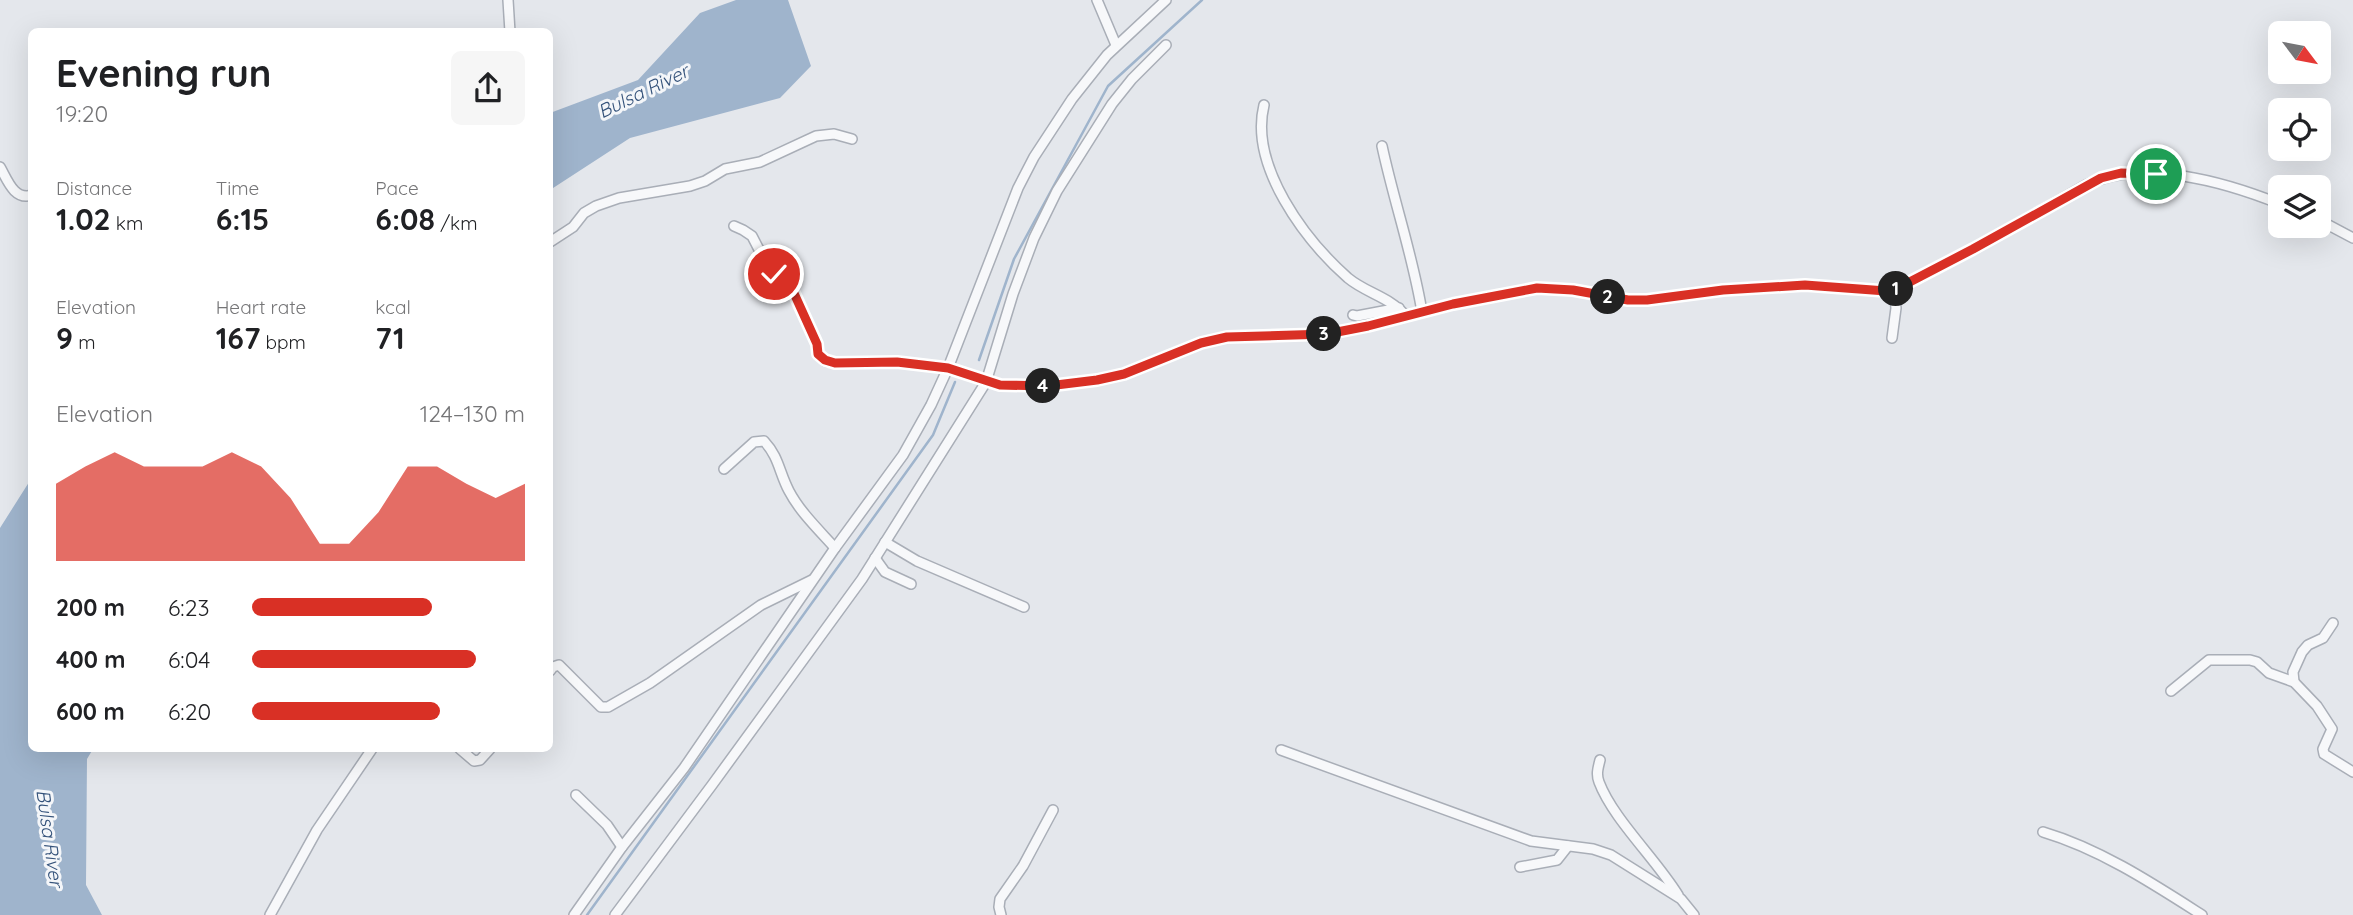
<!DOCTYPE html>
<meta charset="utf-8">
<style>
:root{--surface:#fff;--page:#f6f6f6;--text:#202124;--muted:#757577;--accent:#d93025}
body{margin:0;font-family:Quicksand,sans-serif;background:var(--page);color:var(--text);height:100vh;display:flex;flex-direction:column;font-size:26px;white-space:nowrap}
*{box-sizing:border-box;margin:0}
p{font-size:23px;color:var(--muted)}
.icon{flex:none;width:38px;height:38px;fill:none;stroke:currentColor;stroke-width:2;stroke-linecap:round;stroke-linejoin:round}
.map{position:relative;flex:1;overflow:hidden}
.sheet{position:absolute;left:28px;top:28px;width:525px;height:724px;display:flex;flex-direction:column;background:var(--surface);border-radius:10px;box-shadow:0 7px 28px #0002}
.sheet>*{flex:none}
.needle{width:46px;rotate:122deg}
.tools{position:absolute;left:2268px;top:21px;display:grid;gap:14px}
.tools a{display:grid;place-items:center;width:63px;height:63px;border-radius:10px;background:var(--surface);box-shadow:0 7px 28px #0002;font-size:35px}
.pin{position:absolute;display:grid;place-items:center;width:60px;height:60px;color:#fff;margin:-30px;border:4px solid #fff;border-radius:50%;box-shadow:0 2px 7px #0007}
.km{position:absolute;width:35px;height:35px;margin:-18px;border-radius:50%;background:#222;color:#fff;font-size:19px;line-height:35px;text-align:center}
.round{display:grid;place-items:center;flex:none;width:74px;height:74px;border-radius:10px;background:var(--page)}
.overview{display:flex;align-items:center;justify-content:space-between;height:119px;padding:0 28px}
h1{font-size:38px;font-weight:700;line-height:52px}
.figures{display:grid;grid-template-columns:repeat(3,1fr);gap:10px;height:119px;padding:7px 28px}
.figures div{display:grid;align-content:center}
.figures b{font-size:30px;font-weight:700}
.figures small{font-size:19px;font-weight:400}
.figures p{font-size:19px}
.chart{height:196px;padding:14px 28px}
.chart p{display:flex;justify-content:space-between}
.chart svg{width:100%;height:126px;margin-top:7px;fill:var(--accent);opacity:.7}
ul{padding:0 28px;list-style:none;font-size:23px}
li{display:grid;grid-template-columns:112px 84px 1fr;align-items:center;height:52px}
li i{height:18px;border-radius:9px;background:var(--accent)}
.map>svg:first-child{display:block}
.water{fill:#9fb4cc}
.lines{fill:none;stroke-linecap:round;stroke-linejoin:round}
.stream{stroke:#9fb4cc;stroke-width:2.5}
.street-casing{stroke:#a9aeb7;stroke-width:12}
.street{stroke:#f7f8fa;stroke-width:9}
.route-casing{stroke:#fff;stroke-width:14}
.route{stroke:#d93025;stroke-width:9}
.labels{text-anchor:middle;stroke-width:6;stroke-linejoin:round;paint-order:stroke}
.water-label{font-size:19px;font-style:italic;fill:#34527a;stroke:#f4f6f9}
</style>
<div class="map">
<svg width="2353" height="915" viewBox="0 0 2353 915">
<rect width="100%" height="100%" fill="#e4e7ec"/>
<g class="water">
<polygon points="736,0 788,0 811,66 780,98 630,138 550,190 550,113 638,80 700,13"/>
<polygon points="31,479 32,749 93,749 87,759 86,885 102,915 0,915 0,528"/>
</g>
<g class="lines">
<g class="stream">
<polyline points="979,360 1014,259 1108,86 1202,0"/>
<polyline points="587,915 933,435 955,382"/>
</g>
<g class="street-casing">
<g id="street">
<polyline points="508,0 510,32"/>
<polyline points="1097,0 1116,45"/>
<path d="M1264,105C1249,166 1305,240 1348,278C1366,293 1390,297 1406,316"/>
<path d="M1382,146C1394,202 1413,256 1422,312"/>
<path d="M0,167C7,179 14,201 32,195"/>
<polyline points="2319,220 2353,238"/>
<path d="M734,226L743,230L752,236L767,265L793,291L817,344L818,354L825,361L835,363L897,362L948,368L1000,385L1048,386L1097,380L1124,374L1201,343L1227,337L1327,334L1368,326L1453,304L1537,288L1572,290L1628,300H1647L1723,290L1805,285L1886,291L1902,286L1973,249L2086,185C2143,158 2225,182 2280,204"/>
<polyline points="550,242 573,227 584,213 596,206 619,198 690,186 705,181 725,169 760,162 816,136 834,134 852,139"/>
<polyline points="1353,315 1357,316 1399,308"/>
<polyline points="1892,338 1896,308 1894,289"/>
<path d="M724,469L754,442L764,441C779,457 779,472 789,491C800,512 819,530 835,548"/>
<polyline points="885,542 917,561 1024,607"/>
<polyline points="875,558 885,572 911,584"/>
<polyline points="550,671 553,667 559,665 601,707 608,707 650,683 761,605 812,580"/>
<polyline points="2294,682 2293,672 2302,652 2308,645 2323,638 2333,623"/>
<polyline points="2171,691 2209,660 2250,660 2257,662 2269,673 2294,682 2317,706 2332,729 2323,749 2324,754 2353,772"/>
<polyline points="460,749 474,761 480,760 490,749"/>
<polyline points="1281,750 1531,841 1593,849 1611,855 1681,899 1694,915"/>
<path d="M1600,760C1598,768 1596,774 1599,782C1613,819 1656,859 1678,895"/>
<polyline points="576,795 607,825 622,847"/>
<path d="M2043,832C2100,849 2152,883 2202,915"/>
<polyline points="1520,867 1557,860 1568,846"/>
<polyline points="270,915 317,830 372,749"/>
<polyline points="574,915 622,847 684,768 835,548 903,455 931,405 948,368 1018,188 1034,157 1072,99 1107,55 1166,0"/>
<polyline points="615,915 712,785 862,579 986,382 1013,294 1034,238 1057,191 1112,104 1132,79 1166,45"/>
<polyline points="1001,915 999,907 1000,899 1023,866 1053,810"/>
</g>
</g>
<use href="#street" class="street"/>
</g>
<g class="lines">
<g class="route-casing">
<polyline id="route" points="774,274 793,291 817,344 818,354 825,360 835,363 897,362 948,368 1000,385 1048,386 1097,380 1124,374 1201,343 1227,337 1327,334 1368,326 1453,304 1537,288 1573,290 1628,300 1647,300 1723,290 1805,285 1886,291 1902,286 1973,249 2101,178 2121,173 2156,174"/>
</g>
<use href="#route" class="route"/>
</g>
<g class="labels">
<g class="water-label">
<text transform="translate(643 91) rotate(-26)" y="7">Bulsa River</text>
<text transform="translate(50 838) rotate(82)" y="7">Bulsa River</text>
</g>
</g>
</svg>
<div class="tools">
<a><svg class="needle" viewBox="-14 -14 28 28"><path d="M0-13l5 13h-10z" fill="#e53935"/><path d="M0 13l5-13h-10z" fill="#757577"/></svg></a>
<a><svg class="icon" aria-label="locate" viewBox="0 0 24 24"><circle cx="12" cy="12" r="6"/><path d="M12 2v4M12 18v4M2 12h4M18 12h4"/></svg></a>
<a><svg class="icon" aria-label="layers" viewBox="0 0 24 24"><path d="M12 4l9 5-9 5-9-5zM3 14l9 5 9-5"/></svg></a>
</div>
<div class="pin" style="left:2156px;top:174px;background:#1e9e55"><svg class="icon" aria-label="arrive" viewBox="0 0 24 24"><path d="M6 21V4h12l-3 4 3 4H6"/></svg></div>
<div class="pin" style="left:774px;top:274px;background:#d93025"><svg class="icon" aria-label="check" viewBox="0 0 24 24"><path d="M5 12l5 5 9-10"/></svg></div>
<b class="km" style="left:1896px;top:289px">1</b>
<b class="km" style="left:1608px;top:297px">2</b>
<b class="km" style="left:1324px;top:334px">3</b>
<b class="km" style="left:1043px;top:386px">4</b>
<section class="sheet">
<div class="overview"><div><h1>Evening run</h1><p>19:20</p></div><a class="round"><svg class="icon" aria-label="share" viewBox="0 0 24 24"><path d="M12 15V3M7 8l5-5 5 5M5 13v7h14v-7"/></svg></a></div>
<div class="figures">
<div><p>Distance</p><b>1.02<small> km</small></b></div>
<div><p>Time</p><b>6:15</b></div>
<div><p>Pace</p><b>6:08<small> /km</small></b></div>
</div>
<div class="figures">
<div><p>Elevation</p><b>9<small> m</small></b></div>
<div><p>Heart rate</p><b>167<small> bpm</small></b></div>
<div><p>kcal</p><b>71</b></div>
</div>
<div class="chart"><p><span>Elevation</span>124–130 m</p>
<svg viewBox="0 0 160 44" preserveAspectRatio="none"><path d="M0 44V17L10 11L20 6L30 11L40 11L50 11L60 6L70 11L80 22L90 38L100 38L110 27L120 11L130 11L140 17L150 22L160 17V44z"/></svg>
</div>
<ul>
<li><b>200 m</b>6:23<i style="width:66%"></i></li>
<li><b>400 m</b>6:04<i style="width:82%"></i></li>
<li><b>600 m</b>6:20<i style="width:69%"></i></li>
</ul>
</section>
</div>
